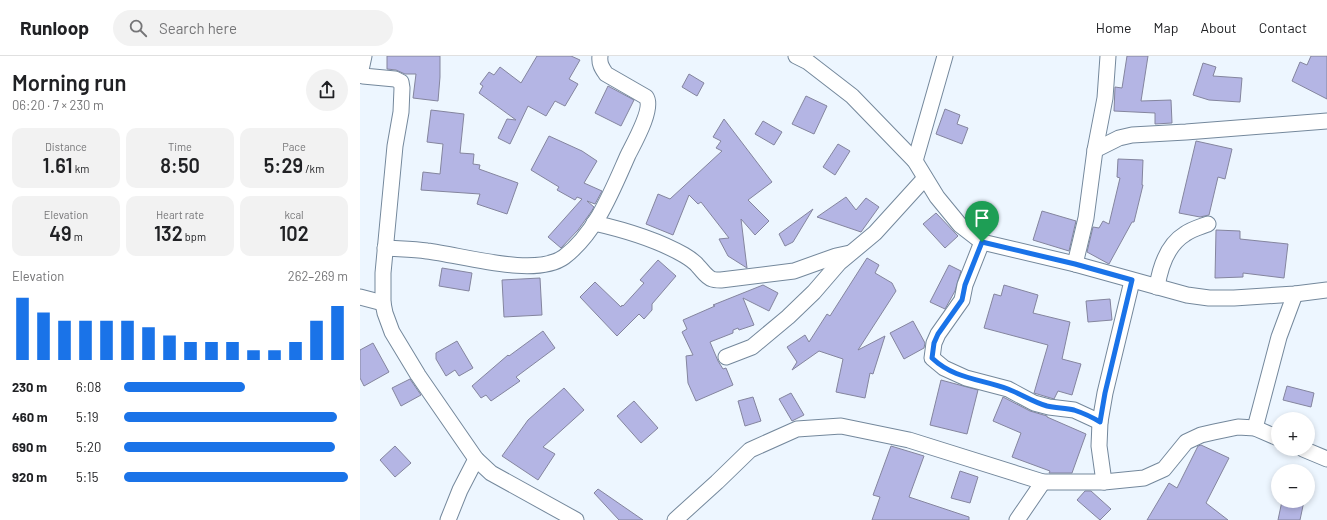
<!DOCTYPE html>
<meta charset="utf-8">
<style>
:root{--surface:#fff;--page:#f2f2f2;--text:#202124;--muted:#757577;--line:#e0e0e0;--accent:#1a73e8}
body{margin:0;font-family:Barlow,sans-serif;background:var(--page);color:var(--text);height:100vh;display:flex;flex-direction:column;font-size:15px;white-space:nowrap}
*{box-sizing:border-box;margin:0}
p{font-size:13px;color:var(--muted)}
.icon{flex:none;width:22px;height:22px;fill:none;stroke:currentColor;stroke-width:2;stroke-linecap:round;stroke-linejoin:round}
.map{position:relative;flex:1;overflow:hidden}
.panel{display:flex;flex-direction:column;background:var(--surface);width:360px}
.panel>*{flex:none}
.tools{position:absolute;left:911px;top:356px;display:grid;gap:8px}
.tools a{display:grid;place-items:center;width:44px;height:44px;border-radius:50%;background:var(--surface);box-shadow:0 2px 6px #0003;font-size:20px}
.pin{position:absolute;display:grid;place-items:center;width:34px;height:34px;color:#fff;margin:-41px -17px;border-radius:50% 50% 50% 0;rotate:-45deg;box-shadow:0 0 4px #0007}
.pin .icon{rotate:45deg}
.round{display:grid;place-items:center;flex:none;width:42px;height:42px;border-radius:21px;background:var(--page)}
.headline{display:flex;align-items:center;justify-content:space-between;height:68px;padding:0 12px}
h1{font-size:22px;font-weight:600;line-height:30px}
.figures{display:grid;grid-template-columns:repeat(3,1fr);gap:6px;height:68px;padding:4px 12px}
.figures div{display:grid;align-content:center;border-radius:10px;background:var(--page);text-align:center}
.figures b{font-size:20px;font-weight:600}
.figures small{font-size:11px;font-weight:400}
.figures p{font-size:11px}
.chart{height:112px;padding:8px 12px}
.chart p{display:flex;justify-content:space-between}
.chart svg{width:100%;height:72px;margin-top:4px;stroke:var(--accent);stroke-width:6}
ul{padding:0 12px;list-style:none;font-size:13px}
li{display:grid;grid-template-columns:64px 48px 1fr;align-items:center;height:30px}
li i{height:10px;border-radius:5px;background:var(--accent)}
header{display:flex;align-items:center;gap:24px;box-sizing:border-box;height:56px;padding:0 20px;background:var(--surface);border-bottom:1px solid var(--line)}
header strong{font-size:19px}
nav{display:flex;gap:22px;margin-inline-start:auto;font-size:14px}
.search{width:280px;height:36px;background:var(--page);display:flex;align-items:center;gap:10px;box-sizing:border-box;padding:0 14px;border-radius:22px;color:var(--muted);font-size:15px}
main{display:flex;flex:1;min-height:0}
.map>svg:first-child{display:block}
.building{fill:#b4b5e4;stroke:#84859e}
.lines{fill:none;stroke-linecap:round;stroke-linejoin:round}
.street-casing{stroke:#74889c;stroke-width:17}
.street{stroke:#fff;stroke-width:15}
.route-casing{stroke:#fff;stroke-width:8}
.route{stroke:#1a73e8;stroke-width:5}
</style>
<header>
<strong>Runloop</strong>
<div class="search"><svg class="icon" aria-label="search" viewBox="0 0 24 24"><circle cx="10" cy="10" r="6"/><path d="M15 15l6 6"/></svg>Search here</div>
<nav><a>Home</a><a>Map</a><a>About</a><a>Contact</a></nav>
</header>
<main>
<section class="panel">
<div class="headline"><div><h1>Morning run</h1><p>06:20 · 7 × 230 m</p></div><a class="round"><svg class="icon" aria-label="share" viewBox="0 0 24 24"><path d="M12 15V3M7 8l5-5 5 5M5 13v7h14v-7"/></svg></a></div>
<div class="figures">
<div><p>Distance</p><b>1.61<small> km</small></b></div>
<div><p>Time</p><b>8:50</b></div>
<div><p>Pace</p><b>5:29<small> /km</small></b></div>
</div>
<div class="figures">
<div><p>Elevation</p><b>49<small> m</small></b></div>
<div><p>Heart rate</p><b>132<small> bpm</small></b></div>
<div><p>kcal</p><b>102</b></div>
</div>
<div class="chart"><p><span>Elevation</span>262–269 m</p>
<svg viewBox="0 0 160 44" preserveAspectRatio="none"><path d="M5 44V6M15 44V15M25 44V20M35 44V20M45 44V20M55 44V20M65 44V24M75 44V29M85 44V33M95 44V33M105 44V33M115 44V38M125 44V38M135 44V33M145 44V20M155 44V11"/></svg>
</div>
<ul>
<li><b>230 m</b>6:08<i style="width:54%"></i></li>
<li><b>460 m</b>5:19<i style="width:95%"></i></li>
<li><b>690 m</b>5:20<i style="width:94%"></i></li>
<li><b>920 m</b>5:15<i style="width:100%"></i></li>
</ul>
</section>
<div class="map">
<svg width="967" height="464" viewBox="0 0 967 464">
<rect width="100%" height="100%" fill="#edf6ff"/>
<g class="building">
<polygon points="27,0 80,0 80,21 78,45 53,42 56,18 45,18 36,14 27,13"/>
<polygon points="177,0 211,0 220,4 209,23 218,28 205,50 195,45 186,60 168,50 150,88 138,82 147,63 156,64 119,37 123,30 120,28 129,16 134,19 140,11 161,27"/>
<polygon points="767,0 788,0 781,45 811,44 812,67 795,68 795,57 754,55 755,31 762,32"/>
<polygon points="951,0 967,0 967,43 932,25 940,6 947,9"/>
<polygon points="843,7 856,11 853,20 882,22 880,46 849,44 833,39"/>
<polygon points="329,18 344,27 337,40 322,31"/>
<polygon points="248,30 274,44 261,70 235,57"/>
<polygon points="446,40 467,50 454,78 432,68"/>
<polygon points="585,53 600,59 597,68 608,72 602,88 576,78"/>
<polygon points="71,54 104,58 100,97 114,98 113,108 120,109 119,113 158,127 147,158 117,148 120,138 61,134 63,116 80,118 83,88 67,86"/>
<polygon points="364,63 412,126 388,144 409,165 395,179 381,163 387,212 368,200 359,183 369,182 341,146 338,148 329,139 313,179 286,168 298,138 310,143 362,95 356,92 361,85 353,81"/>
<polygon points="403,65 422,76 414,89 395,78"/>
<polygon points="189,80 222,95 237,105 224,127 242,135 235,148 227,145 234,151 231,156 218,174 201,192 188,181 222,143 217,141 215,144 197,134 199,131 171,114"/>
<polygon points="836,85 872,93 865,123 858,121 849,159 840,161 819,157"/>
<polygon points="478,88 490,95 475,119 463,111"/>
<polygon points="758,103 783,104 782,129 783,129 774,166 772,166 749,208 727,196 733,171 739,172 743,165 749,168 760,122 757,121"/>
<polygon points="486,141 496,154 506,142 519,151 501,176 457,161"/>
<polygon points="453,153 433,186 425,190 419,178"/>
<polygon points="682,155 716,165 709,195 673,184"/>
<polygon points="576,157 598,180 585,192 563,168"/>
<polygon points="856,174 880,175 880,183 928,188 924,222 883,217 883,221 855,222"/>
<polygon points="507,202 519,209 515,217 532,227 536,235 498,294 525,280 513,318 510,317 505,342 476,336 483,303 459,295 432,314 437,306 427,291 445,279 449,286 467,258 470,260"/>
<polygon points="298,204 316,220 292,248 292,254 284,263 279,258 257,280 220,241 235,226 261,251 262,249 263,250 284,227 280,224"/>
<polygon points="589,209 601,215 595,235 585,253 570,246"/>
<polygon points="82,212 112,217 109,235 79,230"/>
<polygon points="180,222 182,259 144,261 142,224"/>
<polygon points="403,229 418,237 409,255 383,242 394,269 379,274 378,272 373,274 373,277 350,286 358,305 363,313 366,312 373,329 336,345 328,327 326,300 333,299 322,276 327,273 323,264 355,250 353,249"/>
<polygon points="644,229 678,239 673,257 710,266 702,303 721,308 712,339 698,335 694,343 674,337 688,289 624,272 634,238 641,240"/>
<polygon points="750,243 752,264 728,266 726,245"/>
<polygon points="553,265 565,287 564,292 544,303 530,277"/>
<polygon points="183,275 195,292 156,321 160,325 131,345 126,339 121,342 112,330 148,299 149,300"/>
<polygon points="97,285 113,312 99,320 95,314 86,320 76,303 76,297"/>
<polygon points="13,287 29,316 4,330 0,322 0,294"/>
<polygon points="50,323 61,339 41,350 32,332"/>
<polygon points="581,324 618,334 607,378 570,369"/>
<polygon points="927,330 954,337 951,351 923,344"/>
<polygon points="204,332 224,354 183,391 195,398 178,424 142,400 168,364"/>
<polygon points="431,337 444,359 432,365 419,343"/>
<polygon points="393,341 401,365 385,370 378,345"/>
<polygon points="643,341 670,355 687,360 687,361 726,378 712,417 689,417 690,415 652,401 661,377 633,365"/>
<polygon points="274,345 298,372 281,387 257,360"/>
<polygon points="841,389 869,402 846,447 868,464 787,464 809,427 817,432 838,390"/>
<polygon points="35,390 51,407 35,421 20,404"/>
<polygon points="531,390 564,400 549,441 609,461 609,464 512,464 520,441 513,439"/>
<polygon points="600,415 618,421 610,447 591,442"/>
<polygon points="238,433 283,464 259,464 234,437"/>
<polygon points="725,435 731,435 751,453 740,464 717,444"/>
<polygon points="922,445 944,445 940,464 918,464"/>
</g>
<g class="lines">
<g class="street-casing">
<g id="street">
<polyline points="4,0 1,14 3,20 35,23 41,26 42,32 41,56 35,90 23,217 23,247 25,257 32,276 58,319 116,403 131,417 216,464"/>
<polyline points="436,0 448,6 492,40 555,105 577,141 600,169 622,186 715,208 827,239 849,242 874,242 935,238 967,234"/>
<polyline points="735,94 759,82 772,79 826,76 967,65"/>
<polyline points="555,105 585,0"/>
<path d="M234,167C265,174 296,183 324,199C329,202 335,206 338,210C343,215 346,221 352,223C354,224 358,224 361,224L434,215L476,200L490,197"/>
<polyline points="622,186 605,229 602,244 578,278 574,287 572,302 584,312 606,322 648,333 674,347 689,351 714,354 740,366"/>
<path d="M25,192C39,193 54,193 67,195C102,199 175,222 204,201C236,177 252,135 268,99C274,87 294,52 286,41L246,18C242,12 239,8 240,0"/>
<polyline points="715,208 726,162 735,94 745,42 748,0"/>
<path d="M797,231C800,212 807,189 825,178C832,173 840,171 848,168"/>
<polyline points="0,241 23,247"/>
<polyline points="366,301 392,291 428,261 454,236 479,207 515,177 565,122"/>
<polyline points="895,372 919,281 935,238"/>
<polyline points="943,393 967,403"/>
<polyline points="744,426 739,390 740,366 745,337 772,225"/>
<polyline points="88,464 100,434 116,403"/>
<polyline points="315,464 357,426 390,394 437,373 481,370 549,384 683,426 744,426 784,422 804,413 826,386 841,379 854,376 878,371 895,372 918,382"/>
<polyline points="657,464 683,426"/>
</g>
</g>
<use href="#street" class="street"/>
</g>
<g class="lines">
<g class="route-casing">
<path id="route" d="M622,186L715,208L772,224L745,337L740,366C732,361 723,357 714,354C706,352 696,352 687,350C673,346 661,338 648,333C621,323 594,323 572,302L574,287L578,278L602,244L605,229Z"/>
</g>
<use href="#route" class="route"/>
</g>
</svg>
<div class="tools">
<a>+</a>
<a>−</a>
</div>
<div class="pin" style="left:622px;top:186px;background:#1e9e55"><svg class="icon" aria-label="arrive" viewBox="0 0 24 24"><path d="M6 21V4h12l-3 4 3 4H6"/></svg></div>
</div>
</main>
